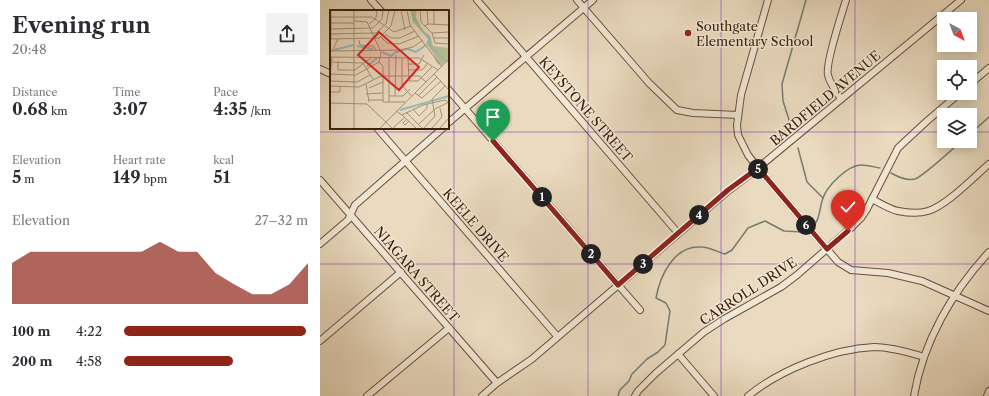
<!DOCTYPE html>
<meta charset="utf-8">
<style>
:root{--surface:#fff;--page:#f2f2f3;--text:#2b2b33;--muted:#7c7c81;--accent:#8f2418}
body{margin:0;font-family:"Libre Caslon Text",serif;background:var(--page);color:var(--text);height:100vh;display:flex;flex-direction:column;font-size:15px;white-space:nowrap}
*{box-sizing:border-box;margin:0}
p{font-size:13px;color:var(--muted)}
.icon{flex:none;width:22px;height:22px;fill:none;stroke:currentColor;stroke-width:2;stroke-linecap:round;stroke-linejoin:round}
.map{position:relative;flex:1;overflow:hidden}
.panel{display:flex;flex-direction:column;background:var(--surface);width:320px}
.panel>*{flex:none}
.needle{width:26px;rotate:139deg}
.fabs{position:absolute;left:617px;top:12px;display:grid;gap:8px}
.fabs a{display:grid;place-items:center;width:40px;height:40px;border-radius:0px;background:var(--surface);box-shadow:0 2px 10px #0003;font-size:20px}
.pin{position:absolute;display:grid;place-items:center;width:34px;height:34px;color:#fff;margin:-41px -17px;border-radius:50% 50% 50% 0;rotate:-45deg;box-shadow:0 0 4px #0007}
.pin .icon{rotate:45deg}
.km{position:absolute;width:20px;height:20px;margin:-10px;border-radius:50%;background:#222;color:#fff;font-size:11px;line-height:20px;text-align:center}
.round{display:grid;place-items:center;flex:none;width:42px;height:42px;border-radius:0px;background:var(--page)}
.headline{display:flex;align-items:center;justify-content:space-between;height:68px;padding:0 12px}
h1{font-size:22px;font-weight:800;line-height:30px}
.stats{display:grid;grid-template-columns:repeat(3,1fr);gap:6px;height:68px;padding:4px 12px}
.stats div{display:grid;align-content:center}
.stats b{font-size:17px;font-weight:800}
.stats small{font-size:11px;font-weight:400}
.stats p{font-size:11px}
.chart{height:112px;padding:8px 12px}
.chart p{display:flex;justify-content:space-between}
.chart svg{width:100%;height:72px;margin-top:4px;fill:var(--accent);opacity:.7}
ul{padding:0 12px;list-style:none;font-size:13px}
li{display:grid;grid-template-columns:64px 48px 1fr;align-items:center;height:30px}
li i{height:10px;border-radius:5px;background:var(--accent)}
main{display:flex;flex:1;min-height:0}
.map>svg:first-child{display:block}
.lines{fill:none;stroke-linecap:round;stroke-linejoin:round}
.stream{stroke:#747d72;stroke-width:1.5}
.minor-casing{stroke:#6a4f37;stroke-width:8}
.minor{stroke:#f1e7d5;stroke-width:6}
.route-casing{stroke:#fff;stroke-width:8}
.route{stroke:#8f2418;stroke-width:5}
.grid{fill:none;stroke:#7b2cbf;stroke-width:1;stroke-opacity:0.55}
.poi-dot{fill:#8f2418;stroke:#f1e7d5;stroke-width:1.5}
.labels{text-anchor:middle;stroke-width:3;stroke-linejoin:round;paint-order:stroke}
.poi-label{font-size:13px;fill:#3f210a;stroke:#f1e7d5;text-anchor:start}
.street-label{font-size:13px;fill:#3f210a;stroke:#f1e7d5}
.inset-river{fill:none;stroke:#98bab7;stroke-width:2}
.inset-road{fill:none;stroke:#a69077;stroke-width:1}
.view{fill:#d62828;fill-opacity:0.15;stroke:#d62828;stroke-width:2}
.inset-edge{fill:none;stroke:#3f210a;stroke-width:2}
</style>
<main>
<section class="panel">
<div class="headline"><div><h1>Evening run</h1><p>20:48</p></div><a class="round"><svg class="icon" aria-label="share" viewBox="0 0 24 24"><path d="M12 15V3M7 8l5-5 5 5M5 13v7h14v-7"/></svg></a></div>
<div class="stats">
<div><p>Distance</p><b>0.68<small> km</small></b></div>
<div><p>Time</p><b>3:07</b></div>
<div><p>Pace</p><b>4:35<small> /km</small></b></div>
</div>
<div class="stats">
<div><p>Elevation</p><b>5<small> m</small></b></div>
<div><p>Heart rate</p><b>149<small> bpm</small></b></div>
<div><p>kcal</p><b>51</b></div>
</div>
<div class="chart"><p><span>Elevation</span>27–32 m</p>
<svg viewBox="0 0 160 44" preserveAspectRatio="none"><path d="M0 44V19L10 12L20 12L30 12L40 12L50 12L60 12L70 12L80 6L90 12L100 12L110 25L120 32L130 38L140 38L150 32L160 19V44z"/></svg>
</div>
<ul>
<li><b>100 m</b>4:22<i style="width:99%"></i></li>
<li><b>200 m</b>4:58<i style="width:59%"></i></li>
</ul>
</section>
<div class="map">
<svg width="669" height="396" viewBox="0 0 669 396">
<rect width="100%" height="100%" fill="#eadabf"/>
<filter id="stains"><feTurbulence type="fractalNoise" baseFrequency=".005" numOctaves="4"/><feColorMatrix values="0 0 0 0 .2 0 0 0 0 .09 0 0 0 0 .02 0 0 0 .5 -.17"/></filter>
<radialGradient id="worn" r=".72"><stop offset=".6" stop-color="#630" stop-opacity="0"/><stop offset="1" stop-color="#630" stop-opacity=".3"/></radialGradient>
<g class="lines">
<g class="stream">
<polyline points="472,129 463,101 462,84 486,0"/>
<polyline points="650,134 669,117"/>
<polyline points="478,148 487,182 503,198"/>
<path d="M571,173C578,177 586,181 595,179C605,175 632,149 642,141"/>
<path d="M495,224C501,215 499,208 503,198C507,186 528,165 541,165C547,165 554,167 560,168"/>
<path d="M298,396L300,390L309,381L312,374L327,359L338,352L345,345L350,311L346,303L336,298C340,276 354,245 381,247C389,247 398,252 405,254L412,250L428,228L445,221L464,231L483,232"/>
</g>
<g class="minor-casing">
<g id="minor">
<polyline points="51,0 61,11"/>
<polyline points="157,0 358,233"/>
<polyline points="257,0 329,83 357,110 373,113 418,115"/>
<polyline points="448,0 421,95 417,125 418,135 428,155 438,168 518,262 531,270 568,273 602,281 669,311"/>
<polyline points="0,69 11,74"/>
<polyline points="650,84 669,68"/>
<polyline points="128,89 320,310"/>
<path d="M521,99C516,91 510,84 508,75C505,64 522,13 526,0"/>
<polyline points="128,123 273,0"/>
<polyline points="57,128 237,336"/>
<polyline points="0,180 177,383"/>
<path d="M552,199C560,203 569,209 578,211C588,213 598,214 608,211C626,206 654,177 669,164"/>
<polyline points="0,244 28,220 35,205 123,128"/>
<polyline points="0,341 81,272"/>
<polyline points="358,354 394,396"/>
<polyline points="47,396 129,328"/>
<polyline points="162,396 177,383 212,359 408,191 438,168 641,0"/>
<polyline points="315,396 318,391 336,373 384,332 404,319 461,287 477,275 532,227 541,218 547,209 578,148 607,121 640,93"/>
<path d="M428,396C460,370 512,349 554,347C571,347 588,352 604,357"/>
<path d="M594,396C603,342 632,292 669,252"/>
<polyline points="667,396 669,391"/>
</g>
</g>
<use href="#minor" class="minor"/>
</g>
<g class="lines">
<g class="route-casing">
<polyline id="route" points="173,141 298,285 408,190 438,168 507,249 528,231"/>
</g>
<use href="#route" class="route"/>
</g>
<path class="grid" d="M134,0V396M268,0V396M401,0V396M535,0V396M0,132H624M650,132H669M0,264H669"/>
<circle class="poi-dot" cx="368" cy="33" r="4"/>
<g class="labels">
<g class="poi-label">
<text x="376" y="31">Southgate<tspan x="376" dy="15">Elementary School</tspan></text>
</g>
<g class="street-label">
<text transform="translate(505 98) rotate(-40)" y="5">BARDFIELD AVENUE</text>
<text transform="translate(266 109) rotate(49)" y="5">KEYSTONE STREET</text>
<text transform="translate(156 225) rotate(49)" y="5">KEELE DRIVE</text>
<text transform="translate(97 274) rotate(49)" y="5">NIAGARA STREET</text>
<text transform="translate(428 291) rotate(-33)" y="5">CARROLL DRIVE</text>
</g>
</g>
<g transform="translate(10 10)">
<rect width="119" height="119" fill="#eadabf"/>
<path d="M80,0H87L86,7L94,22L100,25L103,36L119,38V48L111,56L106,52L104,44L96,34L98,29L83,12Z" fill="#b6c092"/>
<path d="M83,0L89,16L101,28V36L118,52L119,54L100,38L98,29L83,9Z" fill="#98bab7"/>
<path class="inset-river" d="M27,36L43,39M4,40L23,35M52,42L61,46L66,42L77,39L86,42L96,35M37,56L47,48M70,100L119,86"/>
<path class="inset-road" d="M71,0L75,20M77,0L80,15L112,57M90,0L91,12L102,23L105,33L119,34M97,0L98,14M0,7H42L64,22L81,16M1,13H24M39,14L46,8L47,0M104,15V0M94,16L99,14L119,15M0,19L43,18L52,9L53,0M102,23L119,22M0,24L46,23L56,14L59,0M55,24L61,28H70L85,21M51,27L57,33L69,34L89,26M104,28H119M0,29L49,28L61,16L65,0M1,29V0M29,30L30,35L43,36L46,40M0,41L70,40L83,37L93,30M2,41L8,29M0,47L89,48L108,60M72,48V75L82,87M78,48L79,71H88L103,56M0,52L33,53L43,69M8,52V60H25L42,47M49,52L53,56V92H75M78,54H89L94,45M78,60H92L98,53M0,64L24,65M104,64L119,80M24,66L49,52L51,42L37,12L24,11M0,67L2,47M0,71L27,72L40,65M36,74L39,92M0,76L29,77L51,66H89L96,72M39,78L53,72M0,82H10V76M85,83L92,88L111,71M36,84L53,83M59,86H73L80,79M65,86L66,45M88,86L107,67M39,90H53M59,92V48M0,93L37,94L63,119M83,99L89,106L97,98V94M66,101L72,105L93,95L115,90L119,93M76,102L93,119M72,105L87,119M77,109L73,113L75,115L79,111M89,114L105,99L119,92M63,118L75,107M24,119V0M49,119L119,49M93,119L105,106L102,89L115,76M101,119L112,107L110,98M109,119L119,108"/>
<path class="view" d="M49,22L89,57L69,80L28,45Z"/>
<rect width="119" height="119" class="inset-edge"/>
</g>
<rect width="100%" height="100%" filter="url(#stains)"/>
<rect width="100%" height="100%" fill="url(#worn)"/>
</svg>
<div class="fabs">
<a><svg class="needle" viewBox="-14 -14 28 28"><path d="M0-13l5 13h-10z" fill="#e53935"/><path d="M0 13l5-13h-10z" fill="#7c7c81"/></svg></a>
<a><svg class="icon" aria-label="locate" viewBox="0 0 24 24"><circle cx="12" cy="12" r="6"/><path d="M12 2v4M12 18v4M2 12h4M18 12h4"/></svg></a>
<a><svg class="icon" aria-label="layers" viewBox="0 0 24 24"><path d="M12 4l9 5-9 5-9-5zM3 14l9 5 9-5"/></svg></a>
</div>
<div class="pin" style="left:173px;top:141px;background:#1e9e55"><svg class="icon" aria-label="arrive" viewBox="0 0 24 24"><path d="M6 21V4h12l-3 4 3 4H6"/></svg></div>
<div class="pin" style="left:528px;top:231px;background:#d93025"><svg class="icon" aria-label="check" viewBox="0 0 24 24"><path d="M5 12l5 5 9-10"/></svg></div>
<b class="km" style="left:222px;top:197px">1</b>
<b class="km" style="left:271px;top:254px">2</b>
<b class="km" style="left:323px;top:264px">3</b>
<b class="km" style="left:379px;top:215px">4</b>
<b class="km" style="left:438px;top:169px">5</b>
<b class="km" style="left:486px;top:225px">6</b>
</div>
</main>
